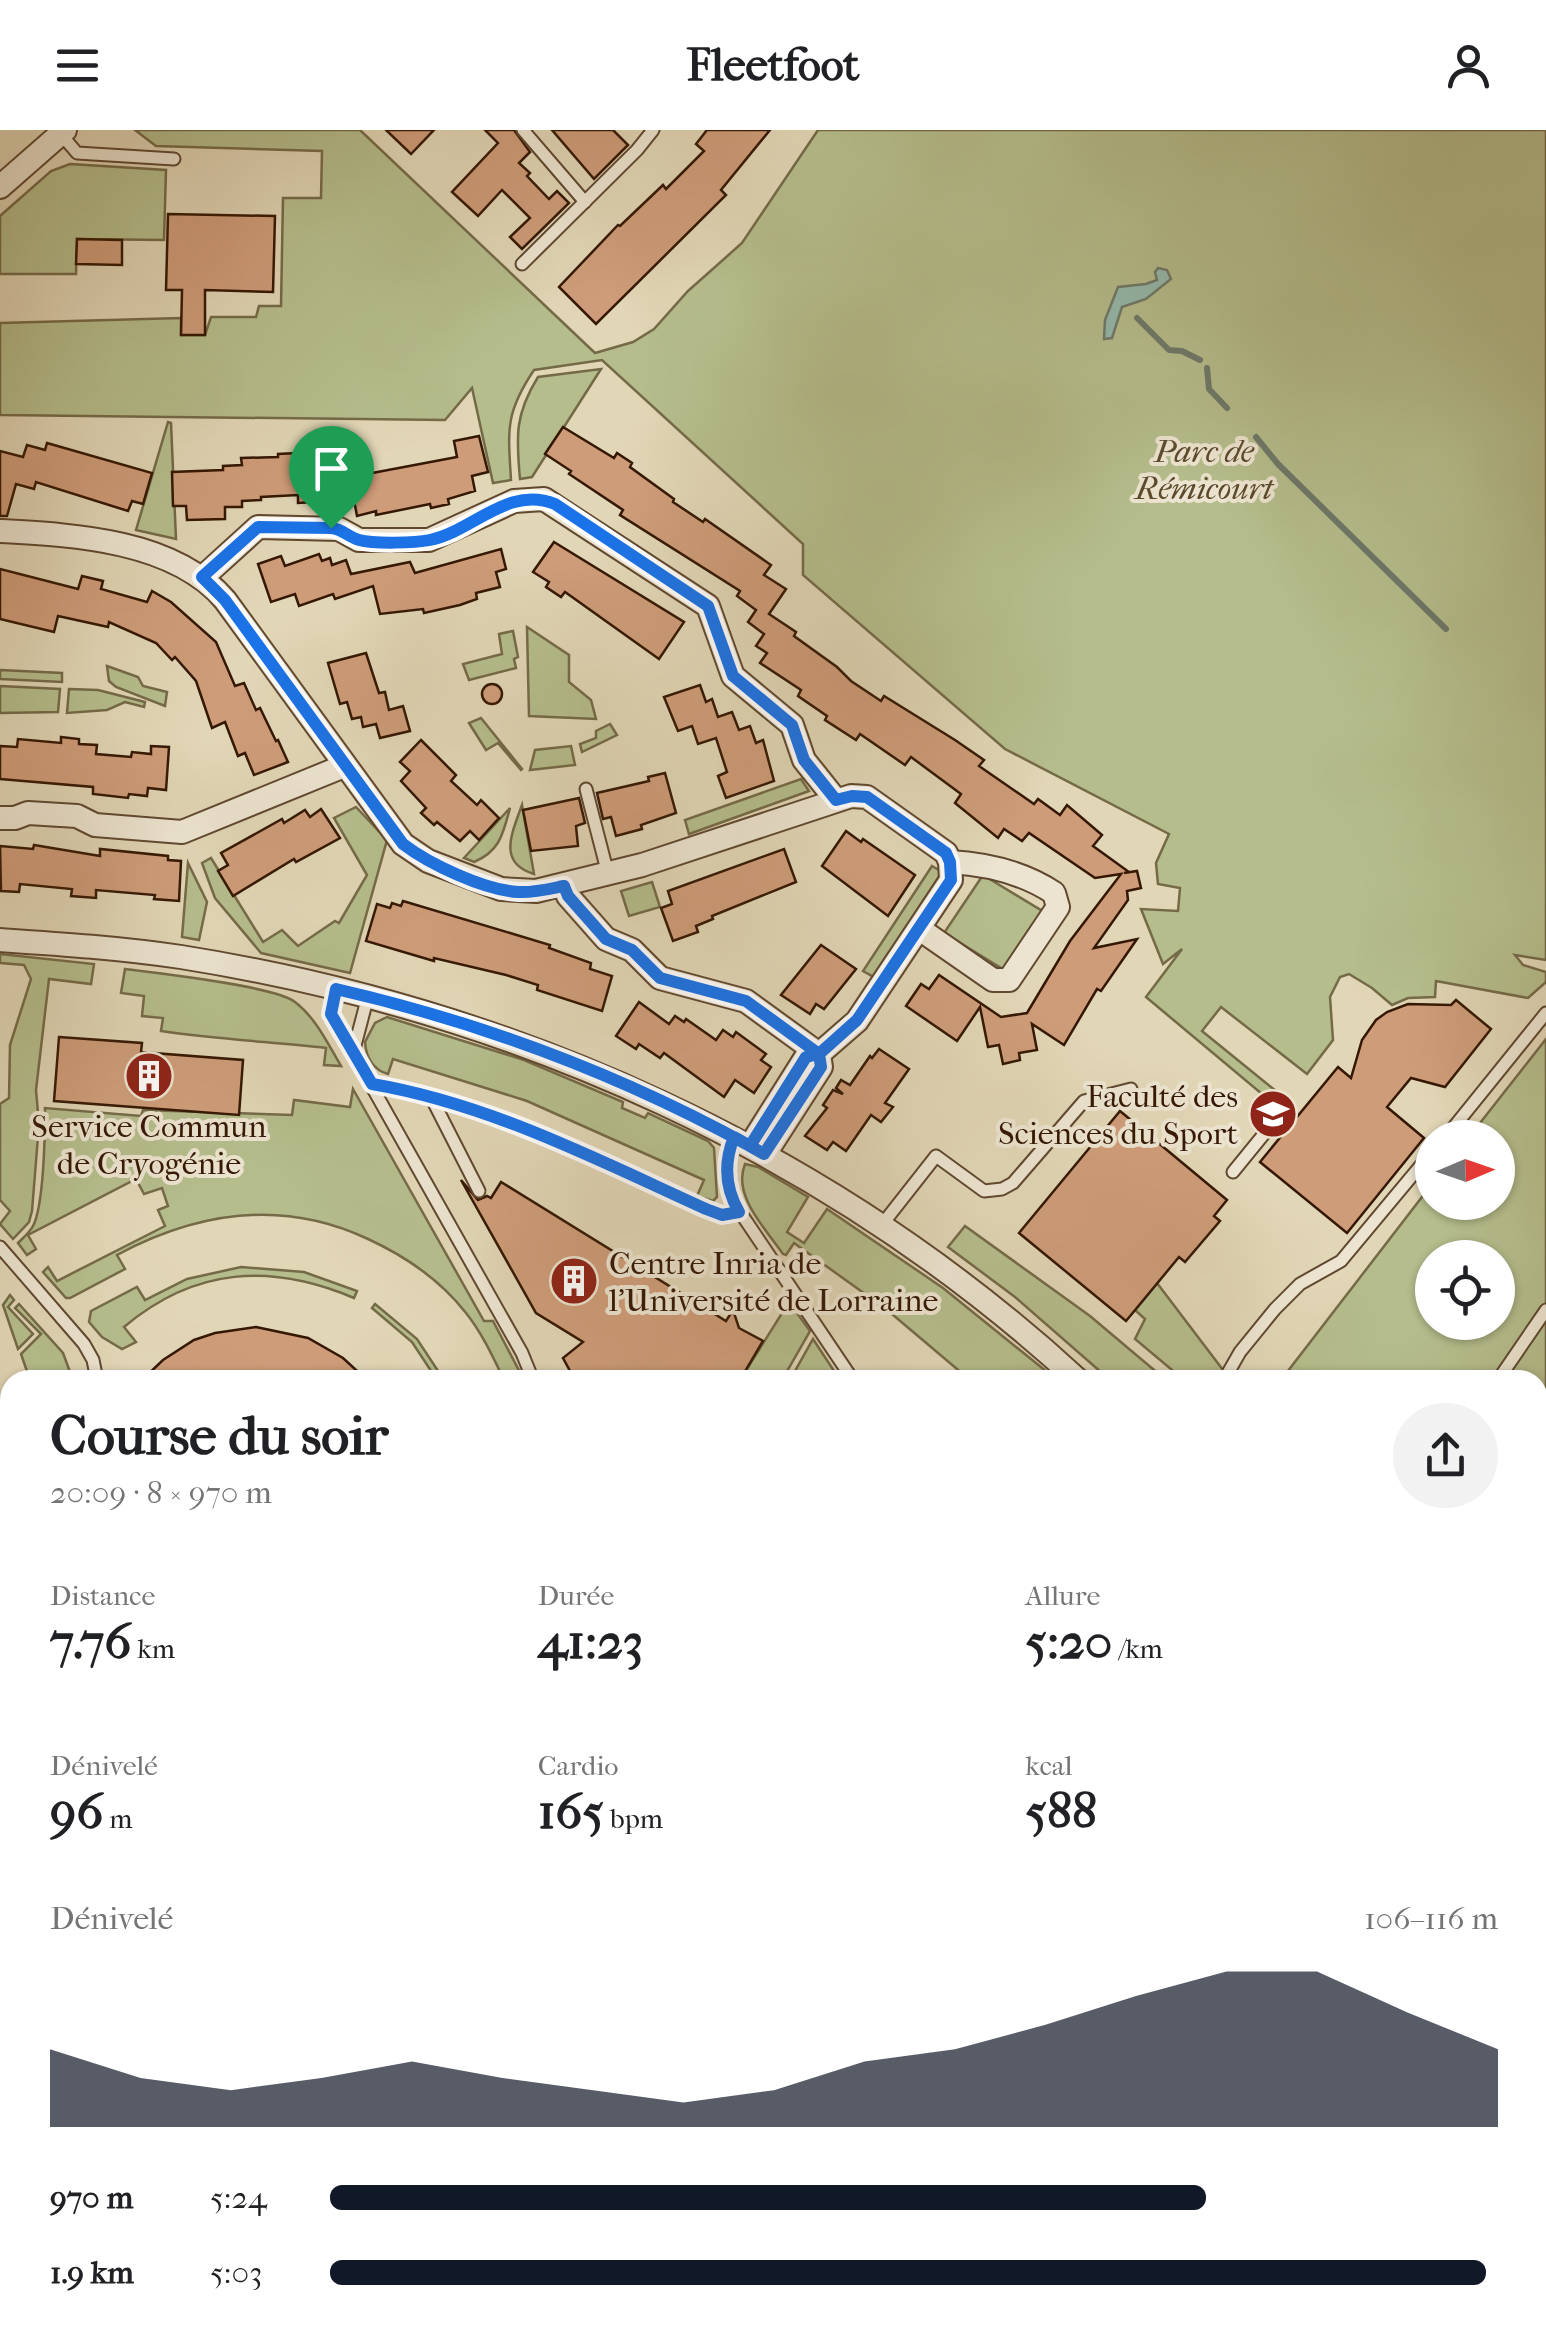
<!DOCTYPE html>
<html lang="fr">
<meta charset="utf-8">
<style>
:root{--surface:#fff;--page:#f2f2f2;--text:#202124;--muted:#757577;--accent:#111827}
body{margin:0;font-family:"IM FELL French Canon",serif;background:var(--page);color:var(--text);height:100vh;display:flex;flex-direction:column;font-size:38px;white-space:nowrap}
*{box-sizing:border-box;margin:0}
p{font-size:32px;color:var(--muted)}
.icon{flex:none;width:55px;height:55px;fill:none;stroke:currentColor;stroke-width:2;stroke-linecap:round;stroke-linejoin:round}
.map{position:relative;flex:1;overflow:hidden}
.side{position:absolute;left:0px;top:1240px;width:1548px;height:962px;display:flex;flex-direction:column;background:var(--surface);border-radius:30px 30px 0 0;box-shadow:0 2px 8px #0004}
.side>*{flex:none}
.needle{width:65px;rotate:88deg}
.controls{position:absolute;left:1415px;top:990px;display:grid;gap:20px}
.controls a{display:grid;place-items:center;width:100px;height:100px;border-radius:50%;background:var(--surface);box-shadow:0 2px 8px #0004;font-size:50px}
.pin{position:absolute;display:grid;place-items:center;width:85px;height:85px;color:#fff;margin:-102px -42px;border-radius:50% 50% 50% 0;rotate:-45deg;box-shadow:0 0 10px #0007}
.pin .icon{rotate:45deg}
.round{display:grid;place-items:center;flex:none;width:105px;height:105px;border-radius:52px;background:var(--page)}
.overview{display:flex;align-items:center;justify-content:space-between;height:170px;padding:0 50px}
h1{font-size:55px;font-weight:700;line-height:75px}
.metrics{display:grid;grid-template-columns:repeat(3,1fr);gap:15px;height:170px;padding:10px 50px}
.metrics div{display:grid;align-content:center}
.metrics b{font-size:50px;font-weight:700}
.metrics small{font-size:28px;font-weight:400}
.metrics p{font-size:28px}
.chart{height:280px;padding:20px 50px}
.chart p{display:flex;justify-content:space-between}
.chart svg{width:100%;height:180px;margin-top:10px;fill:var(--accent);opacity:.7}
ul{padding:0 50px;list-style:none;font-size:32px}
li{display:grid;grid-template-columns:160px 120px 1fr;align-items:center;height:75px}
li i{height:25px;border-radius:12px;background:var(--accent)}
header{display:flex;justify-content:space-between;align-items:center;height:130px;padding:0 50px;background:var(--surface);font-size:45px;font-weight:700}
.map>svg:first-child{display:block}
.green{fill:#b5bd8c;stroke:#756a48;stroke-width:2.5;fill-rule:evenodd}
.water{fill:#94b9ad;stroke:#6e7969;stroke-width:2.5}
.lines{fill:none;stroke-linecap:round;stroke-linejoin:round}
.stream{stroke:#6e7969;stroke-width:6}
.building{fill:#ce9c79;stroke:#351804;stroke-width:2.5}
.lane-casing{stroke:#604830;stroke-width:15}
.street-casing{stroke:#604830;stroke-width:26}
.lane{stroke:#ece4d0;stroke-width:11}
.street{stroke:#ece4d0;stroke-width:22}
.route-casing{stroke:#fff;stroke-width:20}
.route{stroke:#1a73e8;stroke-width:12}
.labels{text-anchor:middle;stroke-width:8;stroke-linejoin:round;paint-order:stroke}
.park-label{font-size:32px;font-style:italic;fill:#5b4a2d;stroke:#ece4d0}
.poi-label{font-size:32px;fill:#351804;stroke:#ece4d0;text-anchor:end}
</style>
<header><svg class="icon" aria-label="menu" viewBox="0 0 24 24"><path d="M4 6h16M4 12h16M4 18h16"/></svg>Fleetfoot<svg class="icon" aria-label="person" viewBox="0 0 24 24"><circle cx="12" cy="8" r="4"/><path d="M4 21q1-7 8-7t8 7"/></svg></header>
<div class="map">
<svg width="1546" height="2202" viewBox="0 0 1546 2202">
<rect width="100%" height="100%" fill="#e1d6b6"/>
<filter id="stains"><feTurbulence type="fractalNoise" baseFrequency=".002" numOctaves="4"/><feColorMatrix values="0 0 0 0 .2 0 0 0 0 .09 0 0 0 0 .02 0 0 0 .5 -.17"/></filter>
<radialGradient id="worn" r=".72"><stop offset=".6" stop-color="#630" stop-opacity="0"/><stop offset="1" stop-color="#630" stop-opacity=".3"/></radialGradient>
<g class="green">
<path d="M135,0H360L595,223L633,212L654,199L688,161L742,113L818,0H1546V830L1515,825L1523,835L1546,842V852L1528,868L1436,851L1435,867L1408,868L1392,875L1372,858L1349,844L1340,847L1330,867L1333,910L1307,944L1221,877L1202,901L1287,970L1281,980L1146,867L1182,819L1163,834L1141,779L1178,781L1180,758L1158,754L1156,733L1169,704L1005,619L803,445V414L602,230L534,240C505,283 508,300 511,350L493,353L472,258L445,290L0,285V193L181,188V205H205L211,187H256L259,176H281L283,68H321L322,21L156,16Z"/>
<polygon points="70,34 166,40 164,110 77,109 76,144 0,144 0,86 51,41"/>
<path d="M601,239L532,347L520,349C516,306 515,284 538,247Z"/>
<polygon points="168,292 171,293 176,409 136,400"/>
<polygon points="527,497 569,525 569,552 591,570 596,589 529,586"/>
<polygon points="513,501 518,527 514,529 516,538 469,550 463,534 502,524 499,504"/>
<polygon points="107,536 138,547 143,556 167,562 165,576 116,557 109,551"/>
<polygon points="0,540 62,543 62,552 0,549"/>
<polygon points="0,556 60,559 58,582 0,583"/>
<polygon points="69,559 98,560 145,572 144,577 125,572 107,580 67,583"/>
<polygon points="481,588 522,639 521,640 498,613 486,620 469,593"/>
<polygon points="610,594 617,605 582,622 580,614 596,608 596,601"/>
<polygon points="571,616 575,635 530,640 535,620"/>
<polygon points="801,649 809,661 689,704 685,690"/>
<path d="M522,675L534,744C497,733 512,703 522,675Z"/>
<polygon points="356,677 387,710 350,843 261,823 215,768 202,733 211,728 263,812 282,800 298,816 335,791 339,793 367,745 334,688"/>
<path d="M510,678C503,704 500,721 474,732L464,728Z"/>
<polygon points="188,733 207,772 199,810 182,807"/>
<polygon points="932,736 942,742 874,847 863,841"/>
<polygon points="983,745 1044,782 1006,841 944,803"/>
<polygon points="652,752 660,777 629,786 621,761"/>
<polygon points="0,824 94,834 91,854 49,849 36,960 39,994 32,1081 29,1092 13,1109 0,1094 10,1081 0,1070 0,974 9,968 10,915 31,849 24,835 0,833"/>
<path d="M125,839C157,843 275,856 295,872C316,888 328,914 341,936L324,935L326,918C271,912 216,909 161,901L163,888L142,886L144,866L121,863Z"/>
<path d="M387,887L524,930L623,972L622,978L645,988L648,983L708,1011L714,1018L717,1067L713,1071L697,1066L704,1050L527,971L393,929L388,944C373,940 366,927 365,912L375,893Z"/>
<path d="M1546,909V1762L1538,1754V1250H1281L1432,1054V1072H1498V1008L1469,1007ZM1432,1128H1498V1192H1432Z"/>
<path d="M353,959L484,1191H493L524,1250H504C493,1227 482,1203 466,1183C441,1151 405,1126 368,1109C283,1069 199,1081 117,1125L125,1139L70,1168H66L43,1142L48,1137L57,1151L165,1096L158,1080L168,1076L162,1058L144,1064L136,1049L28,1105L36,1119L27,1125L18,1113C23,1108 30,1102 33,1096C44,1075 45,1003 45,978L141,986L143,980L292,985L294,970L350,977Z"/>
<path d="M745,1034L758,1037L808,1067L787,1102L804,1113L827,1079L943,1158L1057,1250H970L886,1179L794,1113L786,1125L783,1124C766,1099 732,1066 745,1034Z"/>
<polygon points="965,1096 1090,1186 1166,1250 1110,1250 1015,1167 948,1117"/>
<path d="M241,1137L304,1142L357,1161L354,1168C271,1133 195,1137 124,1197L136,1212L122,1219L102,1207L89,1192L91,1181L137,1157L145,1170L187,1149Z"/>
<polygon points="1157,1153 1223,1240 1219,1250 1184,1250 1135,1209 1145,1189 1135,1180"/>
<polygon points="10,1165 14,1170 8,1177 33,1204 18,1219 3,1175"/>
<polygon points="789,1172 810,1201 782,1250 740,1250"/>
<polygon points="19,1174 63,1223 73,1250 30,1250 21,1224 41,1204 15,1178"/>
<polygon points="375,1174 417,1209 444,1250 437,1250 412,1212 372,1178"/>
<polygon points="813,1209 840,1250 790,1250"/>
<polygon points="10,1408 10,1480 0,1491 0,1416"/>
<polygon points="1538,1919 1546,1919 1546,2052 1538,2065"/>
<polygon points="59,2193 194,2193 195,2202 53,2202"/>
<polygon points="883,2193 883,2192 963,2193 957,2202 877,2202"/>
<polygon points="1343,2193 1446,2193 1457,2199 1455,2202 1353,2202 1342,2195"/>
</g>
<polygon class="water" points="1158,138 1167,140 1171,149 1146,169 1122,177 1112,208 1104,209 1105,190 1118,157 1146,154 1157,150 1155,142"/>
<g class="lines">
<g class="stream">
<polyline points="1137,188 1169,220 1182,221 1200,230"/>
<polyline points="1207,238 1209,259 1227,278"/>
<polyline points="1256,307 1278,334 1446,499"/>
</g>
</g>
<g class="building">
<polygon points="386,0 434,0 411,24"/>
<polygon points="485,0 514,0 530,22 519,33 530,43 527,46 549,69 557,61 569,73 522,119 510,107 530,88 502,60 478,86 452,62 498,13"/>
<polygon points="552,0 613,0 628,15 594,49"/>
<polygon points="707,0 770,0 721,60 726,65 596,194 559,157 618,95 620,96 663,55 666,59 704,21 696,14"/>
<polygon points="168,84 275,86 273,162 205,160 205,205 181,205 182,160 166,160"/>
<polygon points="77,109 122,110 122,135 76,134"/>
<polygon points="563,297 614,328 617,323 632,333 630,337 674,369 673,372 703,392 705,389 771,435 764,445 786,459 769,484 796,502 794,506 837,537 851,551 881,571 884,566 955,610 984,630 979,636 1034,674 1038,669 1060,685 1067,675 1102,705 1093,716 1129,742 1124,743 1137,741 1141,758 1127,761 1128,770 1094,818 1137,809 1101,861 1097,859 1064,915 1032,894 1037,920 1019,923 1020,930 1003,934 999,915 988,917 980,877 957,911 906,876 921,854 929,859 939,845 1001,887 1027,883 1070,811 1121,744 1095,748 1029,703 1022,711 1004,699 998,708 955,673 961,664 911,627 905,635 860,604 856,610 825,590 827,586 798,566 801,560 760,533 767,523 756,516 764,504 748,492 756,480 737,466 740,461 620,385 623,380 569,344 571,341 545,324"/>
<polygon points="479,306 488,342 472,346 475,361 448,369 449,374 431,378 430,374 376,385 376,381 357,386 354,370 298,373 298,365 261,367 261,370 242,371 242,377 225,377 225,389 187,390 186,376 173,376 172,342 223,340 223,336 242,335 241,328 278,327 278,324 297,323 297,327 314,327 332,333 333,348 367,340 367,344 457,327 454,311"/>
<polygon points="47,313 152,343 143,374 132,371 128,381 36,352 34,359 16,354 7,386 0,386 0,321 23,327 27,315 45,320"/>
<polygon points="554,412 684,492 659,529 565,462 561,467 546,457 549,452 533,442"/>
<polygon points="501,419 506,439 496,442 500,457 476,463 477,469 460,475 424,483 423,479 380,484 373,456 335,469 333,464 299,476 295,464 271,472 258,434 281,426 285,436 319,424 322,431 330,428 332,435 346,430 351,444 410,432 415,443"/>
<polygon points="0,439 78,459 82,446 103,451 101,459 147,472 152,461 171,472 216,512 235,556 244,553 256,580 260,578 276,611 278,610 288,632 254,645 245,623 238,626 225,592 212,598 196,551 175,527 172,530 156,513 109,492 108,497 58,486 54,502 0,489"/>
<polygon points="366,523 379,563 385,562 389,580 403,576 410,601 380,608 376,594 363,597 361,587 352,589 347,572 340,574 328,533"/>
<circle cx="492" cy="564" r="10"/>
<polygon points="700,555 706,572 712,569 718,587 732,582 739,600 750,596 756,613 763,610 774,651 726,668 718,646 727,642 716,608 698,614 692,596 678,601 664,567"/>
<polygon points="61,607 79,609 79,614 97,615 96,624 131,627 132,622 151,624 151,616 169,617 166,660 148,658 147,666 129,664 128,668 93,664 93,657 0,649 0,616 17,617 18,609 61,613"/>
<polygon points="421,610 456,645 451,651 477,675 481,670 499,688 479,710 470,701 460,711 437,692 434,695 421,683 426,678 401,651 410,641 400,632"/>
<polygon points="665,643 676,683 641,695 642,699 616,706 611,687 603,689 597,663 649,651 648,647"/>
<polygon points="579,668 585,693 576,696 578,716 531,721 523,680"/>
<polygon points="321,679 340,708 296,732 294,729 233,766 218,741 228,735 221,723 282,689 284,693 305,680 310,687"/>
<polygon points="846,701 861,712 863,709 915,745 888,786 822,736"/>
<polygon points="34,715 100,726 100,719 168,726 168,730 181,731 179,771 154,769 155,765 96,760 96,768 71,766 72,759 20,754 19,762 1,761 0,716 33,719"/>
<polygon points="784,719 796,752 712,786 713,789 696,796 698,802 673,811 661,778 672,774 668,761"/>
<polygon points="403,771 550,815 549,818 591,833 590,839 612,846 602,881 537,860 538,855 506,845 434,828 434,831 366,811 377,774 390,778 392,773 401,776"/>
<polygon points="821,815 856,839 824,879 816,874 810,884 781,865"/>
<polygon points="1456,870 1491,899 1445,957 1411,948 1387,977 1424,1008 1347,1103 1260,1032 1338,937 1351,948 1362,910 1376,890 1387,882 1408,874 1451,875"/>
<polygon points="639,872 669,894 675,886 684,892 686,889 716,910 723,900 733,907 736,902 766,924 761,930 771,937 754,963 735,950 724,967 664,923 660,928 639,914 636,919 616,906"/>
<polygon points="59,907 142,913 141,922 243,930 239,985 54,971"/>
<polygon points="879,919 909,939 885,973 893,977 881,992 871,985 846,1021 833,1012 827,1020 805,1006 827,978 823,975 833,960 843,964 836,958 841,950 850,955 870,926 872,928"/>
<polygon points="1120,981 1227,1070 1214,1086 1220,1091 1185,1132 1179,1127 1126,1191 1019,1103"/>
<polygon points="461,1050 478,1070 487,1066 491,1068 501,1052 726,1191 733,1180 739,1198 763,1211 740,1250 575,1250 563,1228 583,1212 536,1183"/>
<polygon points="256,1197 308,1208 343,1228 367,1250 142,1250 163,1230 194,1210 215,1203"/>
</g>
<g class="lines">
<g class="lane-casing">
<g id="lane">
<polyline points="523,0 585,72"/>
<polyline points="60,3 77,23 174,29"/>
<polyline points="522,134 637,20 653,0"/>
<polyline points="586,659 608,744"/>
<polyline points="336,859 331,884 522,1223 533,1250"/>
<polyline points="353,923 368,866"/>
<path d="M373,954C490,974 598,1030 706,1079L722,1085L739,1082"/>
<polyline points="430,965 479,1061"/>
<polyline points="734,1007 727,1047 734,1073 853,1250"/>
<polyline points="1445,1008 1546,883"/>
<polyline points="1233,1042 1264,1004"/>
<polyline points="881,1096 936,1026 984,1061 1002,1059 1013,1053 1084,971 1131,959"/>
<polyline points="0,1117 84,1214 93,1230 97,1250"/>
<polyline points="1224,1250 1240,1222 1275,1179 1300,1154 1341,1131 1432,1022"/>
<polyline points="1498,1250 1546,1180"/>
<polyline points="205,2192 207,2202"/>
<polyline points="367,2192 385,2202"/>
<polyline points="576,2192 579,2202"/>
<polyline points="1243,2192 1259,2202"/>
</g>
</g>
<g class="street-casing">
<g id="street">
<polyline points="0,57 65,0"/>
<path d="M0,401C74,405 174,410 225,470L403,714L428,731L501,759L536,761L642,735L851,666L867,667L946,723L950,732L951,750L857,891L819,924L806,927L750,1016"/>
<polyline points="203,447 258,397 339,399 359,410 429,410 514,371 544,369 708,476 733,546 792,595 804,630 836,670"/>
<polyline points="0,688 15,688 28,683 77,686 95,695 182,702 344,636"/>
<polyline points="564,755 568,766 606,809 632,820 660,848 746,871 819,924"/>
<path d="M921,800L993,850H1009L1058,777L1054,763C1024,743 986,734 950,732"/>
<path d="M0,810C60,814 121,818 181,827C514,880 829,1021 1078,1250"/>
<polyline points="765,1024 821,937 819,924"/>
<polyline points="1538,1887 1546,1893"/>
</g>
</g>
<use href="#lane" class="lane"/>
<use href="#street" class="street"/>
</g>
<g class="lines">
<g class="route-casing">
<path id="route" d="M331,398L258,397L202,447L225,470L403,714C429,734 484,760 518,762C534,763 549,759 564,756L568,766L606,809L632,820L660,848L746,871L819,924L806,927L750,1016C621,945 480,892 336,859L331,884L372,954C490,974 598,1030 706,1079L722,1085L739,1082C725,1058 724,1032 734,1007L764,1024L821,937L819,924L857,890L951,750L950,732L946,723L867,667L852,666L836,670L804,630L792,595L733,546L708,476L555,374C508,355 473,401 430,410C415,413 374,414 359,410C348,407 343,399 331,398"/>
</g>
<use href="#route" class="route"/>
</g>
<defs>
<g id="building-disc" transform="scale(2.5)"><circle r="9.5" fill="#8f2418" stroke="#ece4d0"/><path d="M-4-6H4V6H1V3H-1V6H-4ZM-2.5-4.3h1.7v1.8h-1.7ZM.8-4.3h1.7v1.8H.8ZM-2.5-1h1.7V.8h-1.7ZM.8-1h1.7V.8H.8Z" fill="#fff"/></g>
<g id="university-disc" transform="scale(2.5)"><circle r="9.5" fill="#8f2418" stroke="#ece4d0"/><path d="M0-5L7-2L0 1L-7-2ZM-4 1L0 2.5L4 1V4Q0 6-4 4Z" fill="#fff"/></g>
</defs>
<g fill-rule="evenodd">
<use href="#building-disc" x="149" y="946"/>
<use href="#university-disc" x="1273" y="984"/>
<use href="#building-disc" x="574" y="1151"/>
</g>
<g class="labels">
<g class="park-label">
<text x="1204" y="332">Parc de<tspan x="1204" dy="37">Rémicourt</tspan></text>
</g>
<g class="poi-label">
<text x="1238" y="977">Faculté des<tspan x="1238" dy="37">Sciences du Sport</tspan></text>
<text x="149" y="1007" text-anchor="middle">Service Commun<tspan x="149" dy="37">de Cryogénie</tspan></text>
<text x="609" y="1144" text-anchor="start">Centre Inria de<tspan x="609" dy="37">l'Université de Lorraine</tspan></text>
</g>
</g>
<rect width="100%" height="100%" filter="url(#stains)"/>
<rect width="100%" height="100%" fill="url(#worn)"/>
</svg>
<div class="controls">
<a><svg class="needle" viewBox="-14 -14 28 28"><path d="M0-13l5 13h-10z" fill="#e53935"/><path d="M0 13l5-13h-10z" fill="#757577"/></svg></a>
<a><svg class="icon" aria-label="locate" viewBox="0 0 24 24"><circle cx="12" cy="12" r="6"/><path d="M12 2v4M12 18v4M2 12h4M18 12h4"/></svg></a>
</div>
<div class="pin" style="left:331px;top:398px;background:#1e9e55"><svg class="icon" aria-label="arrive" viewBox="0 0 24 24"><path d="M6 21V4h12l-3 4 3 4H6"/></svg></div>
<section class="side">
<div class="overview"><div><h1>Course du soir</h1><p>20:09 · 8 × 970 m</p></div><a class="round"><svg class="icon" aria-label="share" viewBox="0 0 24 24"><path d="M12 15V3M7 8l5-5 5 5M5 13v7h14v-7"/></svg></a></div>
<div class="metrics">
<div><p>Distance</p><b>7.76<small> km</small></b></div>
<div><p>Durée</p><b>41:23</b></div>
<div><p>Allure</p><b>5:20<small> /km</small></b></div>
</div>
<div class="metrics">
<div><p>Dénivelé</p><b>96<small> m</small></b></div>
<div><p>Cardio</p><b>165<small> bpm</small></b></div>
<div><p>kcal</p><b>588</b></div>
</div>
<div class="chart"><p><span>Dénivelé</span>106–116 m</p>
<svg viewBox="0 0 160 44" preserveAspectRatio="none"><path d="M0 44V25L10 32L20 35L30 32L40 28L50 32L60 35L70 38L80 35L90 28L100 25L110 19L120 12L130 6L140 6L150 16L160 25V44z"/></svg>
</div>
<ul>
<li><b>970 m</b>5:24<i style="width:75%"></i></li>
<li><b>1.9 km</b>5:03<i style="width:99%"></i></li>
</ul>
</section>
</div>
